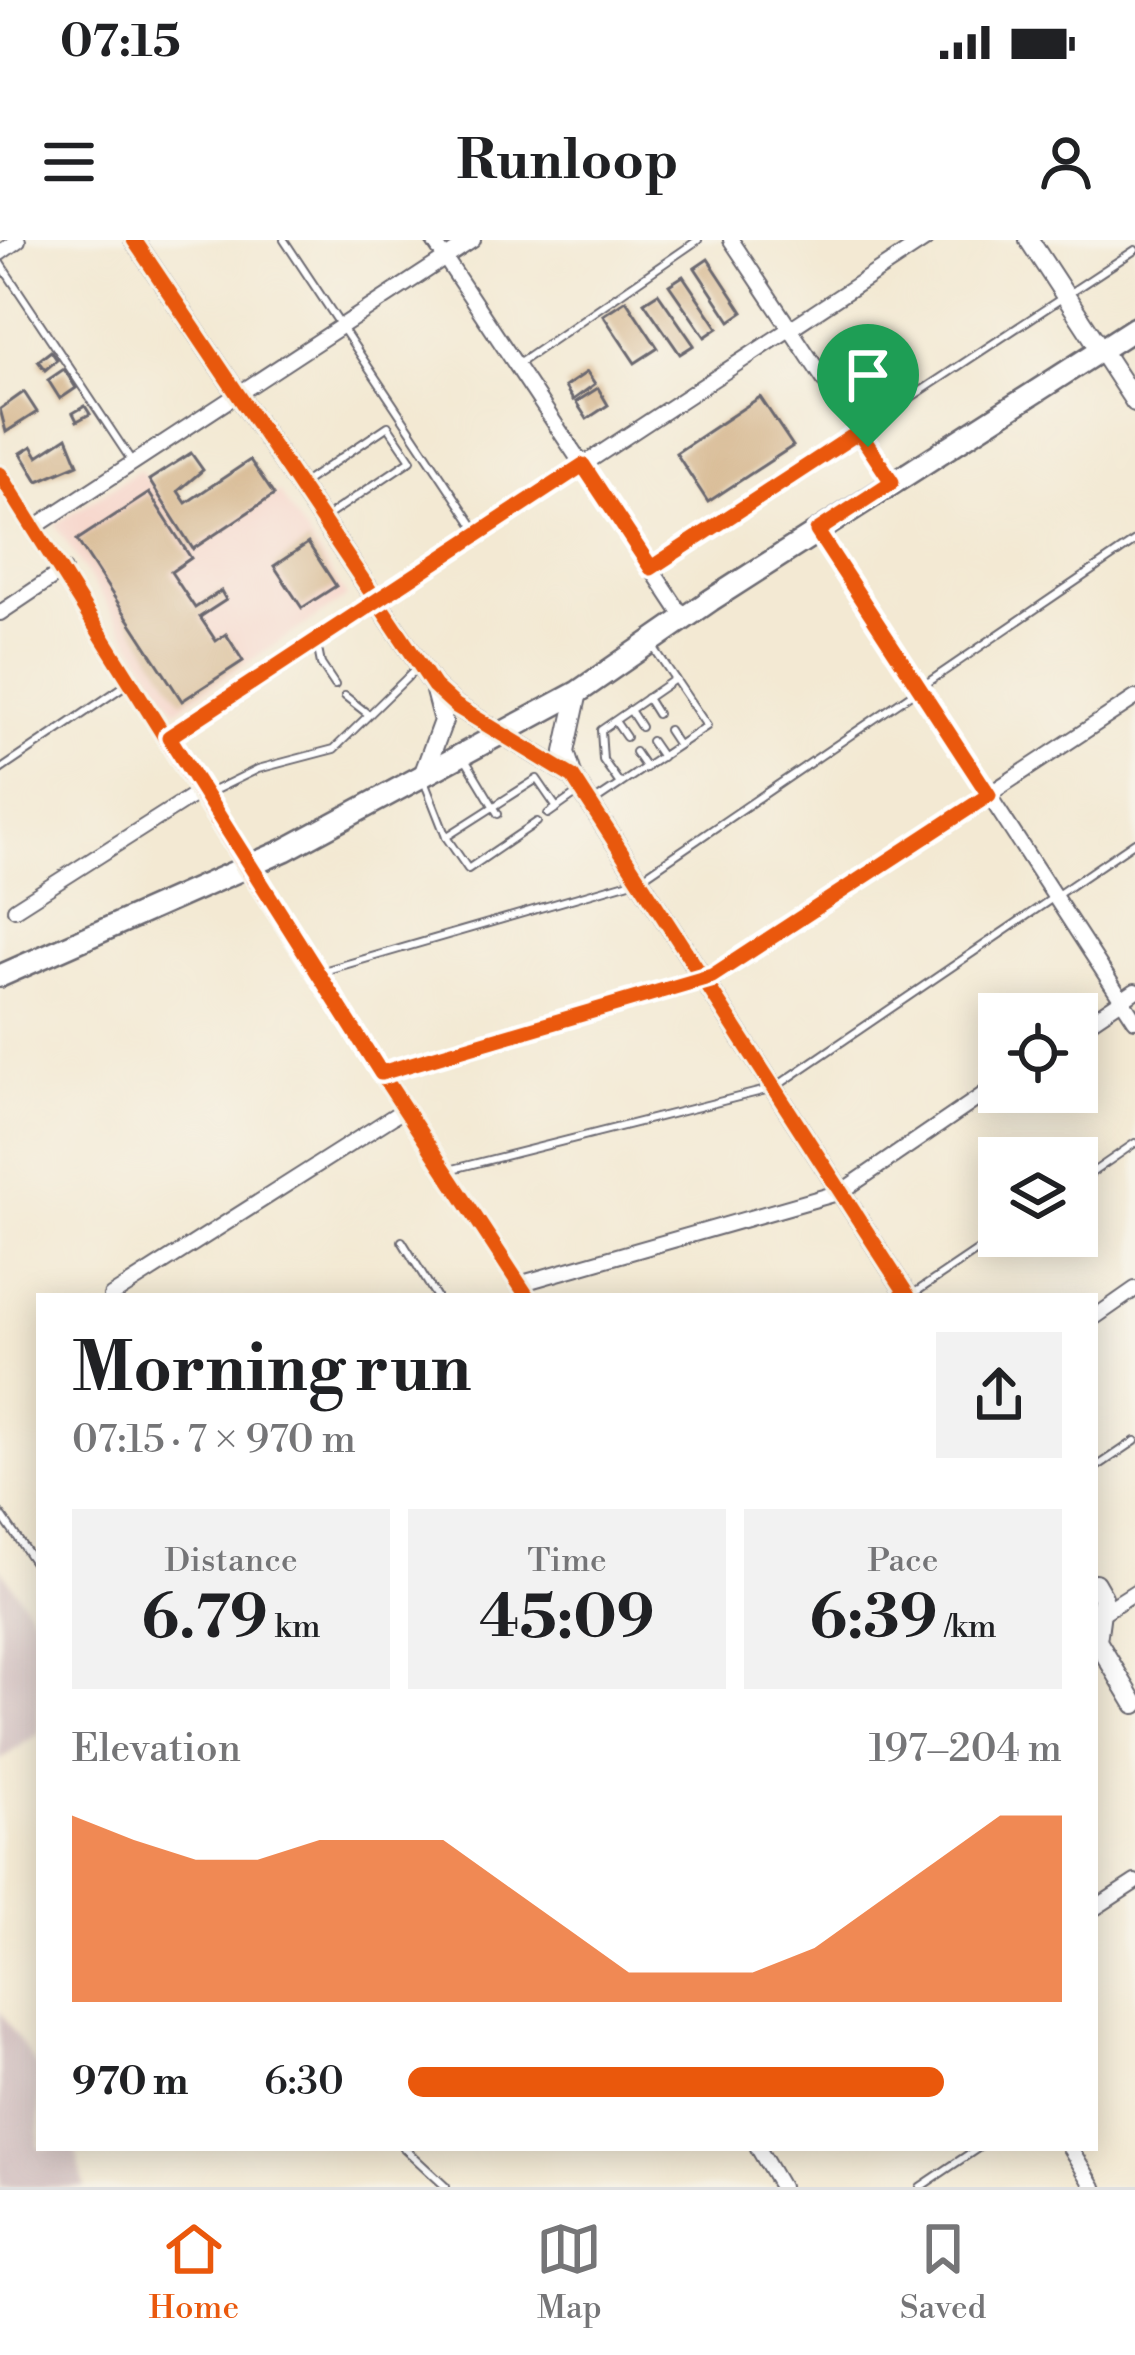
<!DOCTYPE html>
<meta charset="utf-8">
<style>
:root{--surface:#fff;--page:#f2f2f2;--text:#202124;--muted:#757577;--line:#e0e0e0;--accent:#ea580c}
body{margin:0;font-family:"Libre Bodoni",serif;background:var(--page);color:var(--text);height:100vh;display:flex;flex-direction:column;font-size:45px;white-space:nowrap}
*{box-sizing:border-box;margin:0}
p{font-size:39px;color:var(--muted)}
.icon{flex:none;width:66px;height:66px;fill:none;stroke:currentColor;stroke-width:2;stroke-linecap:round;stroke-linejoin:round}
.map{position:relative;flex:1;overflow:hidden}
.details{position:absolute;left:36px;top:1053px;width:1062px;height:858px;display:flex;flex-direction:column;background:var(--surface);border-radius:0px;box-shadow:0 6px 30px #0003}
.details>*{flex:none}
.tools{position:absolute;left:978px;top:753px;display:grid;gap:24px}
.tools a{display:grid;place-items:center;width:120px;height:120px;border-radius:0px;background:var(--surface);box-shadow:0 6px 30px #0003;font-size:60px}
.pin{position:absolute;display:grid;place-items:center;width:102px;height:102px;color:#fff;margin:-123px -51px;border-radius:50% 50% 50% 0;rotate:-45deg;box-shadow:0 0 12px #0007}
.pin .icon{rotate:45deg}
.round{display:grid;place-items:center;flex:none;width:126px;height:126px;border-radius:0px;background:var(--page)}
.headline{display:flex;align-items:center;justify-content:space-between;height:204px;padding:0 36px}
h1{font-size:66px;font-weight:700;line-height:90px}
.metrics{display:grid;grid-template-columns:repeat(3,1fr);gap:18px;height:204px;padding:12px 36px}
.metrics div{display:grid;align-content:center;border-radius:0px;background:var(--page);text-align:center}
.metrics b{font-size:60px;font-weight:700}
.metrics small{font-size:33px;font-weight:400}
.metrics p{font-size:33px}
.chart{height:336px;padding:24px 36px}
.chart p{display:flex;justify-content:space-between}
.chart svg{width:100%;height:216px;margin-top:12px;fill:var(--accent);opacity:.7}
ul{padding:0 36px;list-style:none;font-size:39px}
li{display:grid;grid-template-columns:192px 144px 1fr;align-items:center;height:90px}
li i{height:30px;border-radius:15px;background:var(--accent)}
.status{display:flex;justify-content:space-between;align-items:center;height:84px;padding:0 60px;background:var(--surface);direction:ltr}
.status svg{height:33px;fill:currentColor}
header{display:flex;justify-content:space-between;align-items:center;height:156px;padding:0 36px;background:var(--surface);font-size:54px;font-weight:700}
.tabs{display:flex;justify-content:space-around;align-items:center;height:168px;border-top:3px solid var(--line);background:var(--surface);font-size:33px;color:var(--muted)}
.tabs a{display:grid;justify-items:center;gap:6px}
.tabs .current{color:var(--accent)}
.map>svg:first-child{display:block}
.built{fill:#f7d1c7}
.industrial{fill:#d2bfc0}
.building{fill:#d4b48a}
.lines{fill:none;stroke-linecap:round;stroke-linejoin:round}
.lane-casing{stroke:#6b6870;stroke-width:10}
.street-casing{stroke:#6b6870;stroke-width:18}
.secondary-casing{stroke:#6b6870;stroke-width:22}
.primary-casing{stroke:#6b6870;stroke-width:26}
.lane{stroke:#fff;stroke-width:6}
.street{stroke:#fff;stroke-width:14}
.secondary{stroke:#fff;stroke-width:18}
.primary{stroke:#fff;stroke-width:21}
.cycleway-casing{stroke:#f7f3e8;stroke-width:22}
.cycleway{stroke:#e8590c;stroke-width:15}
.route-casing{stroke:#fff;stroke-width:24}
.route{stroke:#ea580c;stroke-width:15}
</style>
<div class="status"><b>07:15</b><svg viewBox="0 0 49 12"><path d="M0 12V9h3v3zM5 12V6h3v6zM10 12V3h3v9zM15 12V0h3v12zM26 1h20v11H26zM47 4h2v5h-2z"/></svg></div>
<header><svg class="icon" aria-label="menu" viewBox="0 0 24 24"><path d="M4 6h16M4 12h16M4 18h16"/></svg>Runloop<svg class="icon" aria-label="person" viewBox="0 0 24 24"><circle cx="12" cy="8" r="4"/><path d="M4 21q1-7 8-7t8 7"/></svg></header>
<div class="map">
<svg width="1135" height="1947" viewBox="0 0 1135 1947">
<rect width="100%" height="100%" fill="#f7f3e8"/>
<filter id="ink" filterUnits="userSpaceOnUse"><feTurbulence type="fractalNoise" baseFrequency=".00833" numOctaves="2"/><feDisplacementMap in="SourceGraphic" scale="24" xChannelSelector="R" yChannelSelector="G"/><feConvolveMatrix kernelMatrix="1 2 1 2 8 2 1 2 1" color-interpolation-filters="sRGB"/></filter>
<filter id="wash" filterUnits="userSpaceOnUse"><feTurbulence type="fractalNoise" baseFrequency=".004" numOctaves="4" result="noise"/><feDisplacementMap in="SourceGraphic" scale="48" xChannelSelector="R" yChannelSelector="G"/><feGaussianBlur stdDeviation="2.7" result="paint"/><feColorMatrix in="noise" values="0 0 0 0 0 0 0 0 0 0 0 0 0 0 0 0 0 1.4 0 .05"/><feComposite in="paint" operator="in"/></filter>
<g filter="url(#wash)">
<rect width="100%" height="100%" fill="#f3e9d3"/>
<polygon class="built" points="140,230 194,308 279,252 347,357 176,470 55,284"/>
<g class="industrial">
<polygon points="0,1327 39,1385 39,1493 0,1520"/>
<polygon points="0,1771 39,1831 39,1908 75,1908 85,1947 0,1947"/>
</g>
<g id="blocks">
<g class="building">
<polygon points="708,19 743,72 730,81 695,28"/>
<polygon points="683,36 718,88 705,97 669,45"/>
<polygon points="658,53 694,105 680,114 644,62"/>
<polygon points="626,60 658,108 635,123 603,75"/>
<polygon points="51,111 57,120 45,130 38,121"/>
<polygon points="64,129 76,148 60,159 48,140"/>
<polygon points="587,132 595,144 573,160 565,147"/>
<polygon points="598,148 608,165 587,179 576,162"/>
<polygon points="24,152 37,172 6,192 0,169"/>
<polygon points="760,157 793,206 708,262 676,213"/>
<polygon points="85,166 90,174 77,181 73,173"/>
<polygon points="67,197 78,224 38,241 21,213 32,206 38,216"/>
<polygon points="191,213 203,230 178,251 186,263 250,220 274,255 193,309 149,240"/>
<polygon points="149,253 191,318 171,332 195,368 221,351 226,360 200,377 216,401 226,394 243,421 182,461 77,300"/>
<polygon points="308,303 336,346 302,368 274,326"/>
</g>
</g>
</g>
<g filter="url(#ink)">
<use href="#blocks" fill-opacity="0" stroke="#6b6870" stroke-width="3"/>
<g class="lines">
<g class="lane-casing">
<g id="lane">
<polyline points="284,0 478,292"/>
<polyline points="0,23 131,220"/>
<polyline points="518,124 698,0"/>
<polyline points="302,244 388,186 411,220 323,279"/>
<polyline points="652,328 1135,10"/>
<polyline points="317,404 321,424 335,445"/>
<polyline points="345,456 368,474"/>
<polyline points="647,458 657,474"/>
<polyline points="630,470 641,487"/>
<polyline points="615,481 626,497"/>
<polyline points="668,490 678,505"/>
<polyline points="651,501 662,517"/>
<polyline points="635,512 646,528"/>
<polyline points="465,519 498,574"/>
<polyline points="0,530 130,442"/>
<polyline points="424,541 446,597 468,629 537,582"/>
<polyline points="620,544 603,520 601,490 675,439"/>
<polyline points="203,556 258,529 334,509 416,429"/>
<polyline points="595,561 707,486 652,405"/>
<polyline points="548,574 579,552"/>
<polyline points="446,597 537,539 557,568"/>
<polyline points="320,732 640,639 1135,301"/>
<polyline points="449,930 774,848 1135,602"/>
<polyline points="1077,943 1135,903"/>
<polyline points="402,1001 436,1056"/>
<polyline points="913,1054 999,996"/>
<polyline points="1095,1228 1135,1201"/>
<polyline points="0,1273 39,1330"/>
<polyline points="404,1908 446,1947"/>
<polyline points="920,1947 978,1908"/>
</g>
</g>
<g class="street-casing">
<g id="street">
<polyline points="433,0 684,378"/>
<polyline points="731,0 892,242"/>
<polyline points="0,13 18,0"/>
<polyline points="0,234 247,628 527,1056"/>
<polyline points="35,287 473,0"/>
<polyline points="817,291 1135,780"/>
<polyline points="0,373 64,330"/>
<polyline points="169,497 925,0"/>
<polyline points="15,669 200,551"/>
<polyline points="1077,790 1135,751"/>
<polyline points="381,833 713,736 1135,458"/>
<polyline points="519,1044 841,952 999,844"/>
<polyline points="111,1056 405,869"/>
<polyline points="1095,1077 1135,1049"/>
<polyline points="1099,1375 1135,1352"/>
<polyline points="1095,1668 1135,1642"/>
<polyline points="758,1908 781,1947"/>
<polyline points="1070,1908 1094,1947"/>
</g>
</g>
<g class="secondary-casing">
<g id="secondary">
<polyline points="134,0 434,446 456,466 573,537 908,1056"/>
<polyline points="1029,0 1135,162"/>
<polyline points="573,537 565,512 578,452"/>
<polyline points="422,538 443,481 435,451"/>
<polyline points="1095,1343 1103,1357 1097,1401 1135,1464"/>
</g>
</g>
<g class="primary-casing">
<polyline id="primary" points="0,736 285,610 578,452 711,360 1135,88"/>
</g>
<use href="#lane" class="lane"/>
<use href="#street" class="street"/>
<use href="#secondary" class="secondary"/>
<use href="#primary" class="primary"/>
<g class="cycleway-casing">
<g id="cycleway">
<polyline points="134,0 434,446 456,466 573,537 908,1056"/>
<polyline points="0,234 247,628 527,1056"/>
</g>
</g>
<use href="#cycleway" class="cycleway"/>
</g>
</g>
<g class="lines" filter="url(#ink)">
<g class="route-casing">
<polygon id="route" points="859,192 892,242 817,291 989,555 712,736 381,833 169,497 583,225 651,328"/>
</g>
<use href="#route" class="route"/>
</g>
</svg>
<div class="tools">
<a><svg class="icon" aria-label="locate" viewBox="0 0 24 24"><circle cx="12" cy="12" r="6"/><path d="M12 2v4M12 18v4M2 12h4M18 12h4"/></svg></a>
<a><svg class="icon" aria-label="layers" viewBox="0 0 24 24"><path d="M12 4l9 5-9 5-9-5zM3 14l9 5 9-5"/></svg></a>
</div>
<div class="pin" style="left:868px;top:207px;background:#1e9e55"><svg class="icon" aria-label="arrive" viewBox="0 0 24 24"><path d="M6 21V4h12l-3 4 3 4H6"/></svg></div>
<section class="details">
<div class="headline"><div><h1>Morning run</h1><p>07:15 · 7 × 970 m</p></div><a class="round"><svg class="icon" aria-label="share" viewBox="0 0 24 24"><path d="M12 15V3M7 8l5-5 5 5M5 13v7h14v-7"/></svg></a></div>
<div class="metrics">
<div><p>Distance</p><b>6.79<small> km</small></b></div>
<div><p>Time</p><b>45:09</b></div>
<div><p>Pace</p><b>6:39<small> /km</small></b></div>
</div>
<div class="chart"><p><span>Elevation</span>197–204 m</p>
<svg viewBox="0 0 160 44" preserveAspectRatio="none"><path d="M0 44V6L10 11L20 15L30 15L40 11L50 11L60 11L70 20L80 29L90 38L100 38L110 38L120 33L130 24L140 15L150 6L160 6V44z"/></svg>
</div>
<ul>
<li><b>970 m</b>6:30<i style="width:82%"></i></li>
</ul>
</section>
</div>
<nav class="tabs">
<a class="current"><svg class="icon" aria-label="home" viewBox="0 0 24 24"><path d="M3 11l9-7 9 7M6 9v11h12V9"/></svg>Home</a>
<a><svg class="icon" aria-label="map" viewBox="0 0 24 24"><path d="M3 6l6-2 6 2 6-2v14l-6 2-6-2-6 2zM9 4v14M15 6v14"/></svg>Map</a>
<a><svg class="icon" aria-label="saved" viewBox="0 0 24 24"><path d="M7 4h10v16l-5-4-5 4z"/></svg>Saved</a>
</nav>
